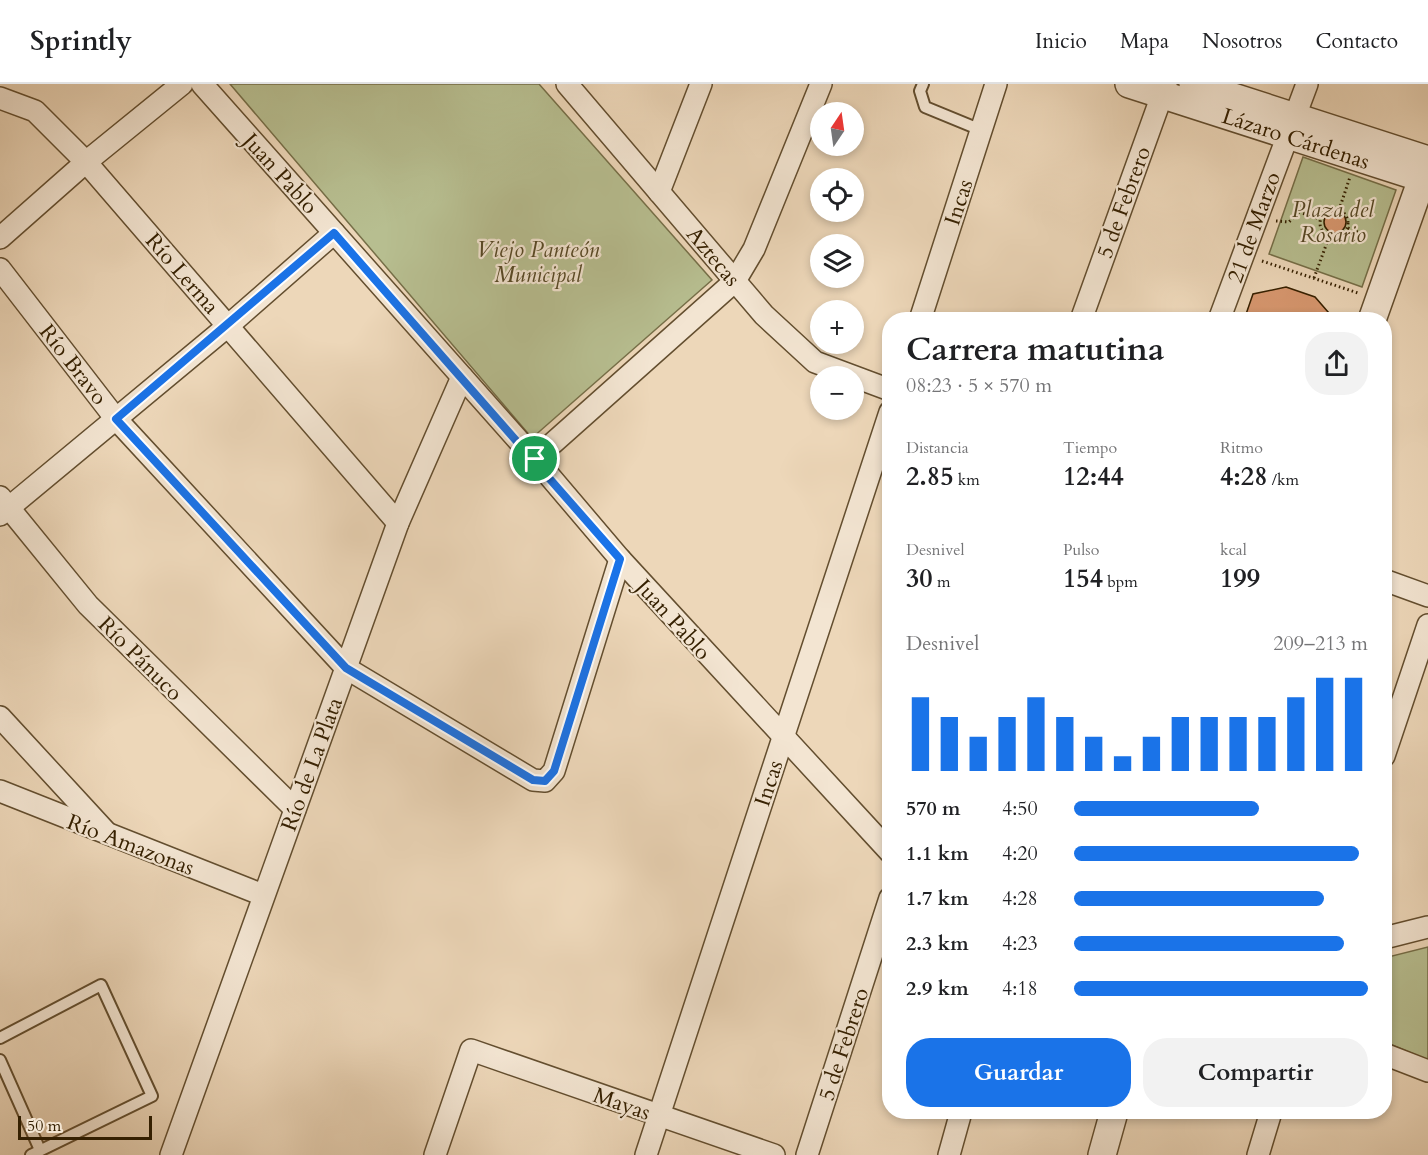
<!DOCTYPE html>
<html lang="es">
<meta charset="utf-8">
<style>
:root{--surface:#fff;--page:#f2f2f2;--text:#202124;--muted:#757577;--line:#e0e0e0;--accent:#1a73e8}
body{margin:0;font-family:Cardo,serif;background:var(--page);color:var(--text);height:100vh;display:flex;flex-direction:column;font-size:22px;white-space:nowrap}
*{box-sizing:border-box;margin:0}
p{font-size:20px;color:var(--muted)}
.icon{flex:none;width:33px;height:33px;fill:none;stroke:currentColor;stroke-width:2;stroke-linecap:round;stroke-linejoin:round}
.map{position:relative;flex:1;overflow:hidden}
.sheet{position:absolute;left:882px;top:228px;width:510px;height:807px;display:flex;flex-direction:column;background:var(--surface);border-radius:24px;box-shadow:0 3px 9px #0003}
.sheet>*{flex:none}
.needle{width:39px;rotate:13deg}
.fabs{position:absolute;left:810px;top:18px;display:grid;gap:12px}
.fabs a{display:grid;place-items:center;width:54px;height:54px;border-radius:50%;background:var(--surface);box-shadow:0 3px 9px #0003;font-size:30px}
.scale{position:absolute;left:18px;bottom:15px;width:134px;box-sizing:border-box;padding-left:6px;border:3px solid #352001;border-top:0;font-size:16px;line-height:21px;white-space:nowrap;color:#352001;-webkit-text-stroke:4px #f3e5d2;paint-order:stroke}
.pin{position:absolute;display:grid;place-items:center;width:51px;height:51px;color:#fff;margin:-26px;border:3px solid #fff;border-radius:50%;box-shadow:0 2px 6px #0007}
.round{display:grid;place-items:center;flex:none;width:63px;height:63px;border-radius:24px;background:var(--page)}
.headline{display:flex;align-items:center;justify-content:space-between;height:102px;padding:0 24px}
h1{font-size:33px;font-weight:600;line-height:45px}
.figures{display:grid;grid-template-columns:repeat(3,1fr);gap:9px;height:102px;padding:6px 24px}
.figures div{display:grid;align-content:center}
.figures b{font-size:26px;font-weight:600}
.figures small{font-size:16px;font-weight:400}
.figures p{font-size:16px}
.chart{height:168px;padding:12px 24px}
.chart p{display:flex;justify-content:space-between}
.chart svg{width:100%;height:108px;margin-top:6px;stroke:var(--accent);stroke-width:6}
.action{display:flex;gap:12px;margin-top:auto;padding:12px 24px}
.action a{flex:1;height:69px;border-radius:24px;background:var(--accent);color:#fff;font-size:24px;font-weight:600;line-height:69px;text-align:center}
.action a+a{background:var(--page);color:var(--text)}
ul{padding:0 24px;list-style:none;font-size:20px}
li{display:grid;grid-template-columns:96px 72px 1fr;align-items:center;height:45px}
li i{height:15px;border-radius:8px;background:var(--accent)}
header{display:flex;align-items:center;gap:36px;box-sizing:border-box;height:84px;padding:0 30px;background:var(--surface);border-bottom:2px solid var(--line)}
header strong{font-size:28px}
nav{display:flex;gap:33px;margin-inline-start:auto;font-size:21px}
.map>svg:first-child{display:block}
.green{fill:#b7be90;stroke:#766f48;stroke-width:1.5}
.building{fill:#d89870;stroke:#352001;stroke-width:1.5}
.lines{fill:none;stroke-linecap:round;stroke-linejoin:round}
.service-casing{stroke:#634e2f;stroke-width:14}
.minor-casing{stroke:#634e2f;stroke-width:24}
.tertiary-casing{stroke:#634e2f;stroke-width:30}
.path{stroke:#352001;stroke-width:3;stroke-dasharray:1.5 3;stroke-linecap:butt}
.service{stroke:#f3e5d2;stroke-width:10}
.minor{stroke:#f3e5d2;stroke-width:21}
.tertiary{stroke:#f3e5d2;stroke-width:27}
.route-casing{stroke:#fff;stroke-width:12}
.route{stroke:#1a73e8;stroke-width:8}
.labels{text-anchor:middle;stroke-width:4.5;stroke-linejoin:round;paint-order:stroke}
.street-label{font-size:22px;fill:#352001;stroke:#f3e5d2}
.park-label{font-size:22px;font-style:italic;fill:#564825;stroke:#f3e5d2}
</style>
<header>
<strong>Sprintly</strong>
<nav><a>Inicio</a><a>Mapa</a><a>Nosotros</a><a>Contacto</a></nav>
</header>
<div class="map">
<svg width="1428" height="1071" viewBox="0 0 1428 1071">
<rect width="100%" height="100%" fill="#edd7b9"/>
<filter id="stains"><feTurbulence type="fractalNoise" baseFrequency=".00333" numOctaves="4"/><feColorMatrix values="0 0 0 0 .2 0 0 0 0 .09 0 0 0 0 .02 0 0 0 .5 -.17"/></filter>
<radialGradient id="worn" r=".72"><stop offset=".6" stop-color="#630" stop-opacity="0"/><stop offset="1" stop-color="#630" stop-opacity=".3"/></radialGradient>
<g class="green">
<polygon points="230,0 539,0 712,196 532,354"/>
<polygon points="1303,73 1396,106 1362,203 1269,170"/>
<polygon points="1428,863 1428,976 1385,958 1384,874"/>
</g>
<g class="building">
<circle cx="1335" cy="138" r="11"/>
<polygon points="1286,203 1315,213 1335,236 1244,236 1253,210"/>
</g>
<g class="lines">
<g class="service-casing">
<g id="service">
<polyline points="923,0 920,7 925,23 981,46"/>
<polyline points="0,954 101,901 152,1012 31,1071"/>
<polyline points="0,976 40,1066"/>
</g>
</g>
<g class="minor-casing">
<g id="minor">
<polyline points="202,0 535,375 620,475 890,768"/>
<polyline points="567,0 764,231 815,278 890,306"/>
<polyline points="0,14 35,27 86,78 398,439"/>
<polyline points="659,108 701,0"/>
<polyline points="0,154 86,78 182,0"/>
<polyline points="0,185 116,335 346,584 533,696 545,697 554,687 620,475"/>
<polyline points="920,236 996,0"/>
<polyline points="1081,236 1166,0"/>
<polyline points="1219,236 1307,0"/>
<polyline points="535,375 735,197 754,165 821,0"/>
<polyline points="0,413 88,521 295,725"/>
<polyline points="0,431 229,241 334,149"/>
<polyline points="1384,496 1428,512"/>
<polyline points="0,633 105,747"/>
<polyline points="1384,672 1428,541"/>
<polyline points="0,707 263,811"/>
<polyline points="1384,854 1428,843"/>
<polyline points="1384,970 1428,987"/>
<polyline points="171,1071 398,439 462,293"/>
<polyline points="435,1071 471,966 774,1071"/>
<polyline points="646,1071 890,328"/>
<polyline points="807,1071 890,814"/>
<polyline points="949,1071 961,1028"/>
<polyline points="1258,1071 1271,1028"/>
</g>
</g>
<g class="tertiary-casing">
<g id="tertiary">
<polyline points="1129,0 1428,96"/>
<polyline points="1193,0 1428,76"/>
<polyline points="1372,236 1428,78"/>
<polyline points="1102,1071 1114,1028"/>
</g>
</g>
<g class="path">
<circle cx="1334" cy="139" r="14"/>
<polyline points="1339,126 1350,93"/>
<polyline points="1276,137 1289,138 1299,128 1320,135"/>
<polyline points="1348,144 1367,152"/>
<polyline points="1262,177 1358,209"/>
<polyline points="1314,194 1329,153"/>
</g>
<use href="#service" class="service"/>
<use href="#minor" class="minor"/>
<use href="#tertiary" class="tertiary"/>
</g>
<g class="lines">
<g class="route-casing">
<polygon id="route" points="334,149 620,475 554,687 545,697 533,696 346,584 116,335"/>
</g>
<use href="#route" class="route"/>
</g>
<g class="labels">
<g class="street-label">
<text transform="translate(1296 54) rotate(18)" y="8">Lázaro Cárdenas</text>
<text transform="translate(281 89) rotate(48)" y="8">Juan Pablo</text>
<text transform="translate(958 118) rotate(-72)" y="8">Incas</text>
<text transform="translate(1123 118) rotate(-70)" y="8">5 de Febrero</text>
<text transform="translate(1253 143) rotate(-70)" y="8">21 de Marzo</text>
<text transform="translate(714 172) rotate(50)" y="8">Aztecas</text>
<text transform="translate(183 189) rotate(49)" y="8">Río Lerma</text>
<text transform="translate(74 280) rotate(52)" y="8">Río Bravo</text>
<text transform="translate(674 535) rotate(48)" y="8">Juan Pablo</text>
<text transform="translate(141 574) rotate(45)" y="8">Río Pánuco</text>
<text transform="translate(311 680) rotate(-70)" y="8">Río de La Plata</text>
<text transform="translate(768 699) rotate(-72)" y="8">Incas</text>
<text transform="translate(131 760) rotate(21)" y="8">Río Amazonas</text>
<text transform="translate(843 960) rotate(-72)" y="8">5 de Febrero</text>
<text transform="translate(622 1019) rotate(19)" y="8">Mayas</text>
</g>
<g class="park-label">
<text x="1333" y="133">Plaza del<tspan x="1333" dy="25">Rosario</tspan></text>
<text x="538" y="173">Viejo Panteón<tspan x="538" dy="25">Municipal</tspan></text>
</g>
</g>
<rect width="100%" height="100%" filter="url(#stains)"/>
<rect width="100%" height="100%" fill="url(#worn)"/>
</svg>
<div class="fabs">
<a><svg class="needle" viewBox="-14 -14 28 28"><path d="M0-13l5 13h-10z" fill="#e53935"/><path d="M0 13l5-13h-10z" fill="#757577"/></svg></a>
<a><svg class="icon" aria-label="locate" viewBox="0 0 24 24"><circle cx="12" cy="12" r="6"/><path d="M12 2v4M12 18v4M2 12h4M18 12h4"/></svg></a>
<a><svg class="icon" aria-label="layers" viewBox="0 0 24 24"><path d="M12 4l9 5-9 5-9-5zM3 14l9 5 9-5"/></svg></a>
<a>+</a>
<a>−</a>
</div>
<div class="scale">50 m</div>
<div class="pin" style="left:535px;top:375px;background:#1e9e55"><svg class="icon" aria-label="arrive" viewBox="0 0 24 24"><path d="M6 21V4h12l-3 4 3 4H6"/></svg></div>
<section class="sheet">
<div class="headline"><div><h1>Carrera matutina</h1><p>08:23 · 5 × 570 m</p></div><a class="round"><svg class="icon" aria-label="share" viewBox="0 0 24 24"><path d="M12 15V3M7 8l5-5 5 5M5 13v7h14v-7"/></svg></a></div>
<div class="figures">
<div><p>Distancia</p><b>2.85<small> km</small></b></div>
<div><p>Tiempo</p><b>12:44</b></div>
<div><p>Ritmo</p><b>4:28<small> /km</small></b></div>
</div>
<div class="figures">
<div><p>Desnivel</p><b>30<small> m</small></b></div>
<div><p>Pulso</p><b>154<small> bpm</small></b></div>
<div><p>kcal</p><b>199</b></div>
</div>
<div class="chart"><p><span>Desnivel</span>209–213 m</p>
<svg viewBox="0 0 160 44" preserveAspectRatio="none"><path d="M5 44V14M15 44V22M25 44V30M35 44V22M45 44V14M55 44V22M65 44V30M75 44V38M85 44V30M95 44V22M105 44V22M115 44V22M125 44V22M135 44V14M145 44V6M155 44V6"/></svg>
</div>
<ul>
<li><b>570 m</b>4:50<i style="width:63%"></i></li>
<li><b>1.1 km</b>4:20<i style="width:97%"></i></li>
<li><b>1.7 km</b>4:28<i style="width:85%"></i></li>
<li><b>2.3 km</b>4:23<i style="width:92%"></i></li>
<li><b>2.9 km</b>4:18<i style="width:100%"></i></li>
</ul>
<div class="action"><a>Guardar</a><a>Compartir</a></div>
</section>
</div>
